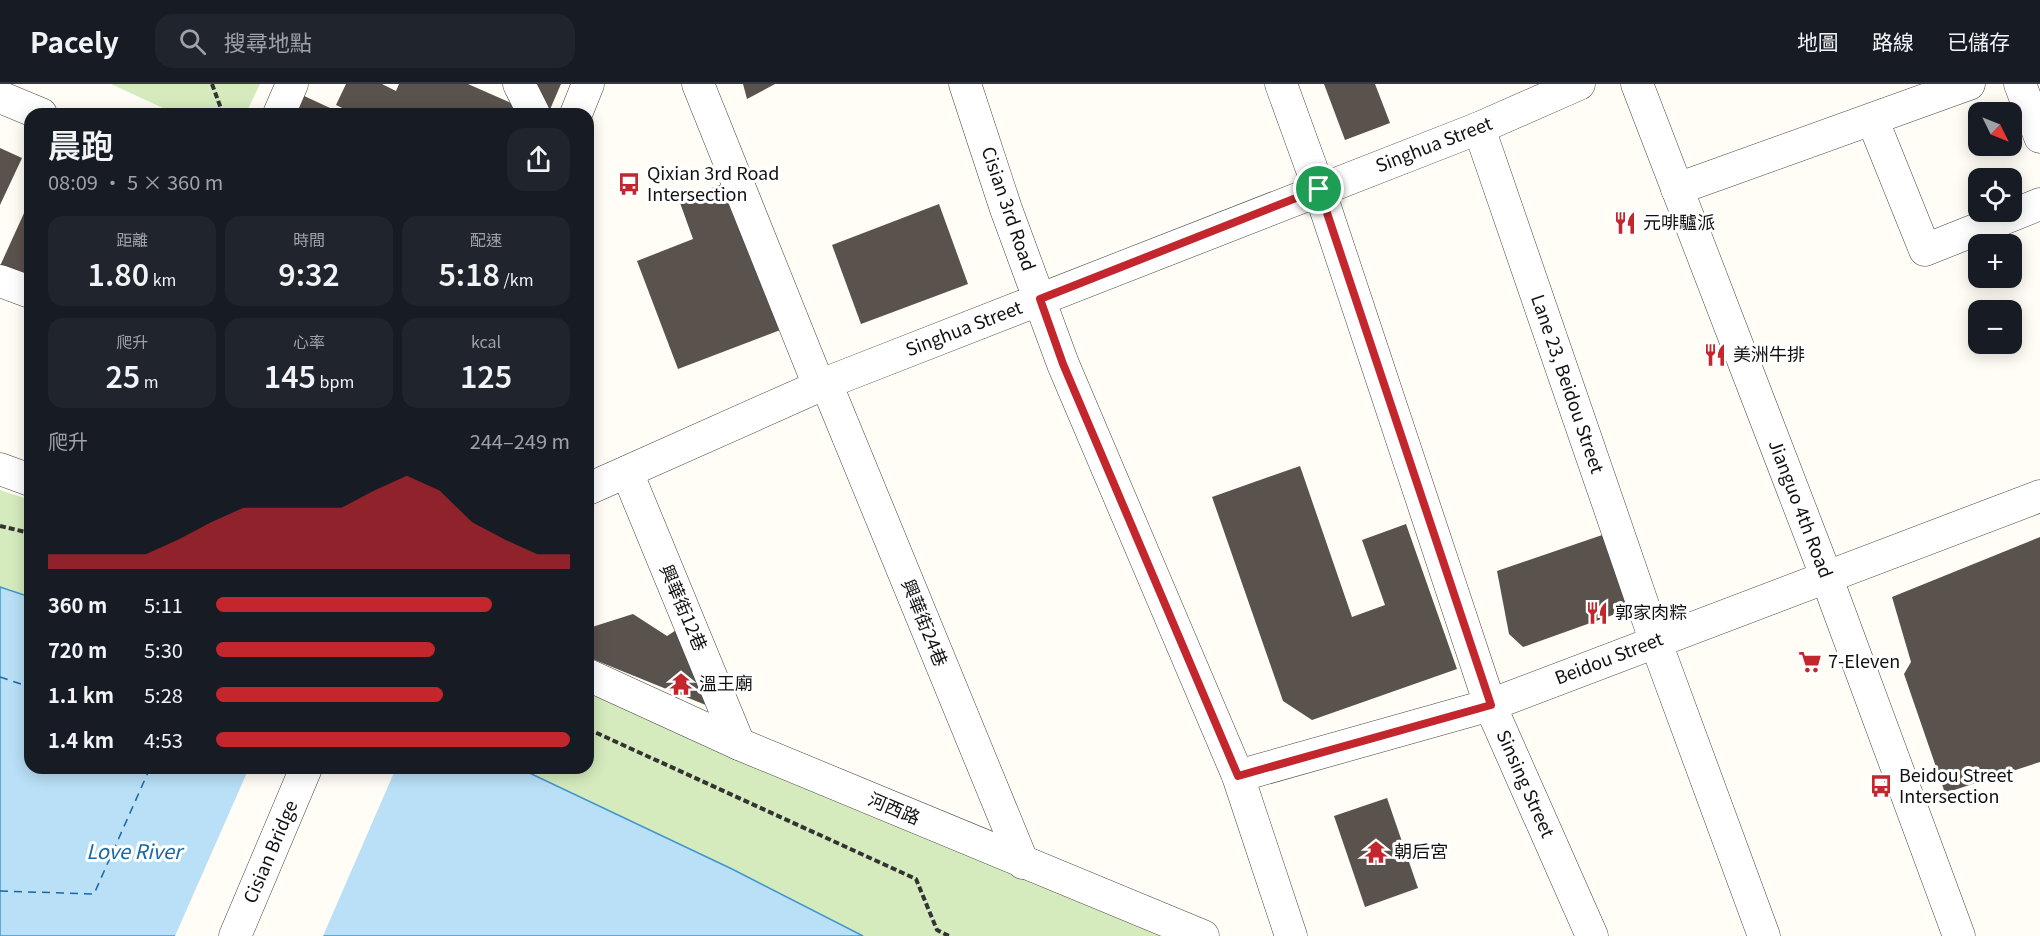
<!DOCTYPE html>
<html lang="zh-TW">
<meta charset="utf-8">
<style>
:root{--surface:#171b24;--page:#20242c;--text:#f1f3f6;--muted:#9ea1a6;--line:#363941;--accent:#c4262e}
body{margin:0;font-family:Georgia,"Noto Sans TC",serif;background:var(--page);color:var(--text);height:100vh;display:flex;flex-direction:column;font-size:22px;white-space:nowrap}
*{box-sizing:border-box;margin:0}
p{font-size:20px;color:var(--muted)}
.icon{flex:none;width:33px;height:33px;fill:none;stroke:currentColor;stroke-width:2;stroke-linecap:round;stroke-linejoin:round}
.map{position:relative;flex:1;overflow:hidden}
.sheet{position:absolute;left:24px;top:24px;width:570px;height:666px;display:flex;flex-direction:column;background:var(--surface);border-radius:18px;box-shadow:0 3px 15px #0003}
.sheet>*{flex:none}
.needle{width:39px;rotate:133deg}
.fabs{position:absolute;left:1968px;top:18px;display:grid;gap:12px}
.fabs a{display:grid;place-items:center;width:54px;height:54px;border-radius:12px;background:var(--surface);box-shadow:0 3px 15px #0003;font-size:30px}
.pin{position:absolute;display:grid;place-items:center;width:51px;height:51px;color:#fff;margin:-26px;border:3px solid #fff;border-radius:50%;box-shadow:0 2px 6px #0007}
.round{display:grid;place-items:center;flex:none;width:63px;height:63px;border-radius:18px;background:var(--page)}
.summary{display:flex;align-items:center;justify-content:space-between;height:102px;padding:0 24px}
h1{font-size:33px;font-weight:600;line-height:45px}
.stats{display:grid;grid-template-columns:repeat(3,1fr);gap:9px;height:102px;padding:6px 24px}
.stats div{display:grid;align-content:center;border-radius:15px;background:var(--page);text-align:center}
.stats b{font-size:30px;font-weight:600}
.stats small{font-size:16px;font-weight:400}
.stats p{font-size:16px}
.chart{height:168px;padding:12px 24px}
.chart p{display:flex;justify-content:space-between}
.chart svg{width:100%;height:108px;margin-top:6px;fill:var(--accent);opacity:.7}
ul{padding:0 24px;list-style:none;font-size:20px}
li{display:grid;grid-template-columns:96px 72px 1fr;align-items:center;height:45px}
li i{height:15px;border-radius:8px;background:var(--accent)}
header{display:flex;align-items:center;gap:36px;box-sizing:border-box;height:84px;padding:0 30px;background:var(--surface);border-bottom:2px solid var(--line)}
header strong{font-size:28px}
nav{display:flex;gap:33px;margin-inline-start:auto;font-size:21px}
.search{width:420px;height:54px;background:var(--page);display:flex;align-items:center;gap:15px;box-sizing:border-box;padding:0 21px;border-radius:18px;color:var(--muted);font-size:22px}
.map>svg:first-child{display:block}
.green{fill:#d5ebbd}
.water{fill:#b9e0f7;stroke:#3f96cf;stroke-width:1.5}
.pier{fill:#fffdf5}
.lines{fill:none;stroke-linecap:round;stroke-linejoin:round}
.ferry{stroke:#1768a6;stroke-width:1.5;stroke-dasharray:8 6;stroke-linecap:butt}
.building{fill:#5a524d}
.minor-casing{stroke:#444;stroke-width:33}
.path{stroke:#333;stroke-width:4;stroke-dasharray:6 3;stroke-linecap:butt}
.minor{stroke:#fff;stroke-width:32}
.route-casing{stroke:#fff;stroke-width:12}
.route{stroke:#c4262e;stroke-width:8}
.labels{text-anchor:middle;stroke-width:6;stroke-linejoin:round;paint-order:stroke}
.street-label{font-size:18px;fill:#111;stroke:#fff}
.poi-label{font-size:18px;fill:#111;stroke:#fff;text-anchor:start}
.water-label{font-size:20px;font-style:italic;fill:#1768a6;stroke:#fff}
</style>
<header>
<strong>Pacely</strong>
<div class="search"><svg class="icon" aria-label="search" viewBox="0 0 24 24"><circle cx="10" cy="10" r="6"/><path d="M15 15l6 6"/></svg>搜尋地點</div>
<nav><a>地圖</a><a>路線</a><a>已儲存</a></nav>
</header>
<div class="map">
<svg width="2040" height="852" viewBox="0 0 2040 852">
<rect width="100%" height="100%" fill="#fffdf5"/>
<g class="green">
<polygon points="111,0 260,0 247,27 240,30 176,30"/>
<polygon points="0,406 30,416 30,513 0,503"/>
<polygon points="588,600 1169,852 863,852 732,785 519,684 588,684"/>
</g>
<polygon class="water" points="0,503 30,513 30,684 519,684 732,785 863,852 0,852"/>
<polygon class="pier" points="249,684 396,684 323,852 175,852"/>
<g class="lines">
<g class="ferry">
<polyline points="0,593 30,603"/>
<polyline points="0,807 94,810 150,684"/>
</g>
</g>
<g class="building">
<polygon points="346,0 382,0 396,7 399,0 468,0 520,23 517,30 355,30 336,21"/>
<polygon points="529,0 561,0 548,30"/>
<polygon points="743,0 775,0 747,15"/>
<polygon points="1324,0 1375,0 1390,39 1345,56"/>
<polygon points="302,11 343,30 294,30"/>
<polygon points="0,64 22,74 0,121"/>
<polygon points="728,98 783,245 678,285 637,177 693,155 679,116"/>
<polygon points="30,116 30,195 0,182"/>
<polygon points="939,120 968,200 861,240 832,161"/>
<polygon points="1300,382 1352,533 1385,521 1362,456 1406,440 1457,585 1312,636 1283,617 1212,413"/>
<polygon points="1611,448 1635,523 1523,563 1509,550 1497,487"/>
<polygon points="2040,453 2040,678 1945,709 1904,590 1911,578 1892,513"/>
<polygon points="633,530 667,552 684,541 718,626 590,574 592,543"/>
<polygon points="1387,714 1418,804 1365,823 1334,732"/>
</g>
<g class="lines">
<g class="minor-casing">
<g id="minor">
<polyline points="519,0 534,30"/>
<polyline points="698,0 819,302"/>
<polyline points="965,0 1006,125 1063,280 1238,692 1291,852"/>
<polyline points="1281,0 1319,105 1490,621 1592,852"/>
<polyline points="1637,0 1826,492 1959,852"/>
<polyline points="2020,0 2040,53"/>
<polyline points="0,13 41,30"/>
<polyline points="279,30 292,0"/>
<polyline points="576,30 588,0"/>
<polyline points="1873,37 1925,166 2040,120"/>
<polyline points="1479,44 1655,556 1764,852"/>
<polyline points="1677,105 1969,0"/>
<polyline points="0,197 30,208"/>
<polyline points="826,299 1023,779"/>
<polyline points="0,385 30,396"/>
<polyline points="627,388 739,660"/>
<polyline points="588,405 826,299 1479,44 1579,0"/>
<polyline points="588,591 739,660 1203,852"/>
<polyline points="1238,692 1490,621 2040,412"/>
<polyline points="235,852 306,684"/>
</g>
</g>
<g class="path">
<polyline points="212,0 223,30"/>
<polyline points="0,442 30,449"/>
<polyline points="588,645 916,795 937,846 949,852"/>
</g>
<use href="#minor" class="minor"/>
</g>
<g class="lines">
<g class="route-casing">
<polygon id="route" points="1319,105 1491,621 1238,692 1063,280 1040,215"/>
</g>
<use href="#route" class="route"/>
</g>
<defs>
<g id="bus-bare" transform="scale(1.8)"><path d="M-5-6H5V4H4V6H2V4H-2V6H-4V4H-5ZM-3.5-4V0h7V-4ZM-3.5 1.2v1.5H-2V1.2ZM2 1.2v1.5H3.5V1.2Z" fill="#c4262e" stroke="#fff" stroke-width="2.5" paint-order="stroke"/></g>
<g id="restaurant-bare" transform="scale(1.8)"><path d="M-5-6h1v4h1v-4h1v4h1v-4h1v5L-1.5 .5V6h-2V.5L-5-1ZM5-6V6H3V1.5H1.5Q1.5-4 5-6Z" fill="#c4262e" stroke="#fff" stroke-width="2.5" paint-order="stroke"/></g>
<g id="supermarket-bare" transform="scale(1.8)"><path d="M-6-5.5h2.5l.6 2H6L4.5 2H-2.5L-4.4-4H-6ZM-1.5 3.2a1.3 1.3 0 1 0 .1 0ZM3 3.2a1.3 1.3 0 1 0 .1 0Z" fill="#c4262e" stroke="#fff" stroke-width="2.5" paint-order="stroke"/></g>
<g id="temple-bare" transform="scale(1.8)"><path d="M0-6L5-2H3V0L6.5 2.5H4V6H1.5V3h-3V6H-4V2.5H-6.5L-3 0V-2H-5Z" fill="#c4262e" stroke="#fff" stroke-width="2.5" paint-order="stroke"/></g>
</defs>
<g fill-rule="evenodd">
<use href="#bus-bare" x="629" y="100"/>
<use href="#restaurant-bare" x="1625" y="139"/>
<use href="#restaurant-bare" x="1715" y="271"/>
<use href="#restaurant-bare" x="1597" y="529"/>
<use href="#supermarket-bare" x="1810" y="578"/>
<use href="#temple-bare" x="681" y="600"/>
<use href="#bus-bare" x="1881" y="702"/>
<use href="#temple-bare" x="1376" y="768"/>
</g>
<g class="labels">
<g class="street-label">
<text transform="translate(1434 61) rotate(-21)" y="6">Singhua Street</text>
<text transform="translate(1008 125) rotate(71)" y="6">Cisian 3rd Road</text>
<text transform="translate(964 245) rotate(-21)" y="6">Singhua Street</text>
<text transform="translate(1567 300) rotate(71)" y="6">Lane 23, Beidou Street</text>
<text transform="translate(1800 425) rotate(69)" y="6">Jianguo 4th Road</text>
<text transform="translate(683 524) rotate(67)" y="6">興華街12巷</text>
<text transform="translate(924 539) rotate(68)" y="6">興華街24巷</text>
<text transform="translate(1609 575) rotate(-21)" y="6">Beidou Street</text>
<text transform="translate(1525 700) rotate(66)" y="6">Sinsing Street</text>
<text transform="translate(894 725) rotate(23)" y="6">河西路</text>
<text transform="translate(271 768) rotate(-67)" y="6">Cisian Bridge</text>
</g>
<g class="poi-label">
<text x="647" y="96">Qixian 3rd Road<tspan x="647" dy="21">Intersection</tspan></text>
<text x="1643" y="145">元啡驢派</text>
<text x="1733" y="277">美洲牛排</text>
<text x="1615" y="535">郭家肉粽</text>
<text x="1828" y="584">7-Eleven</text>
<text x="699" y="606">溫王廟</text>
<text x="1899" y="698">Beidou Street<tspan x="1899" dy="21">Intersection</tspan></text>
<text x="1394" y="774">朝后宮</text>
</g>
<g class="water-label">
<text x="134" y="775">Love River</text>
</g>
</g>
</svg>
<div class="fabs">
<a><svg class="needle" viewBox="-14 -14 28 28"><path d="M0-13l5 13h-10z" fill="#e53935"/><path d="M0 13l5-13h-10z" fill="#9ea1a6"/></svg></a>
<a><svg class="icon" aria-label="locate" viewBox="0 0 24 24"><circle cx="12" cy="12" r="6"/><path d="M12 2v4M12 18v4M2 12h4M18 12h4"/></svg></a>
<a>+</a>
<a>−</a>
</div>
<div class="pin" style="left:1319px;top:105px;background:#1e9e55"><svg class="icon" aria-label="arrive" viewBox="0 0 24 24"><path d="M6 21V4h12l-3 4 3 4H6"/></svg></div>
<section class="sheet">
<div class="summary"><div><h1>晨跑</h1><p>08:09 · 5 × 360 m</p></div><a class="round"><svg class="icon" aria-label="share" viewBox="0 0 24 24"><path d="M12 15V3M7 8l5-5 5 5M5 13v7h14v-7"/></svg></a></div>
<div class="stats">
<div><p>距離</p><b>1.80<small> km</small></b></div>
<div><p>時間</p><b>9:32</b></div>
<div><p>配速</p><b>5:18<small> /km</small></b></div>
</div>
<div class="stats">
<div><p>爬升</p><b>25<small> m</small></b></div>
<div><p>心率</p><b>145<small> bpm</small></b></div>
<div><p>kcal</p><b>125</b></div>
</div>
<div class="chart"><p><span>爬升</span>244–249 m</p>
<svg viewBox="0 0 160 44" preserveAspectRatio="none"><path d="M0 44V38L10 38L20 38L30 38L40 32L50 25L60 19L70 19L80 19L90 19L100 12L110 6L120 12L130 25L140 32L150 38L160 38V44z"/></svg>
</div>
<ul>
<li><b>360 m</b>5:11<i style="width:78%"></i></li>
<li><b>720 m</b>5:30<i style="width:62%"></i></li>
<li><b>1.1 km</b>5:28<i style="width:64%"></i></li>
<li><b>1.4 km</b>4:53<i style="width:100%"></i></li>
</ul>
</section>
</div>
